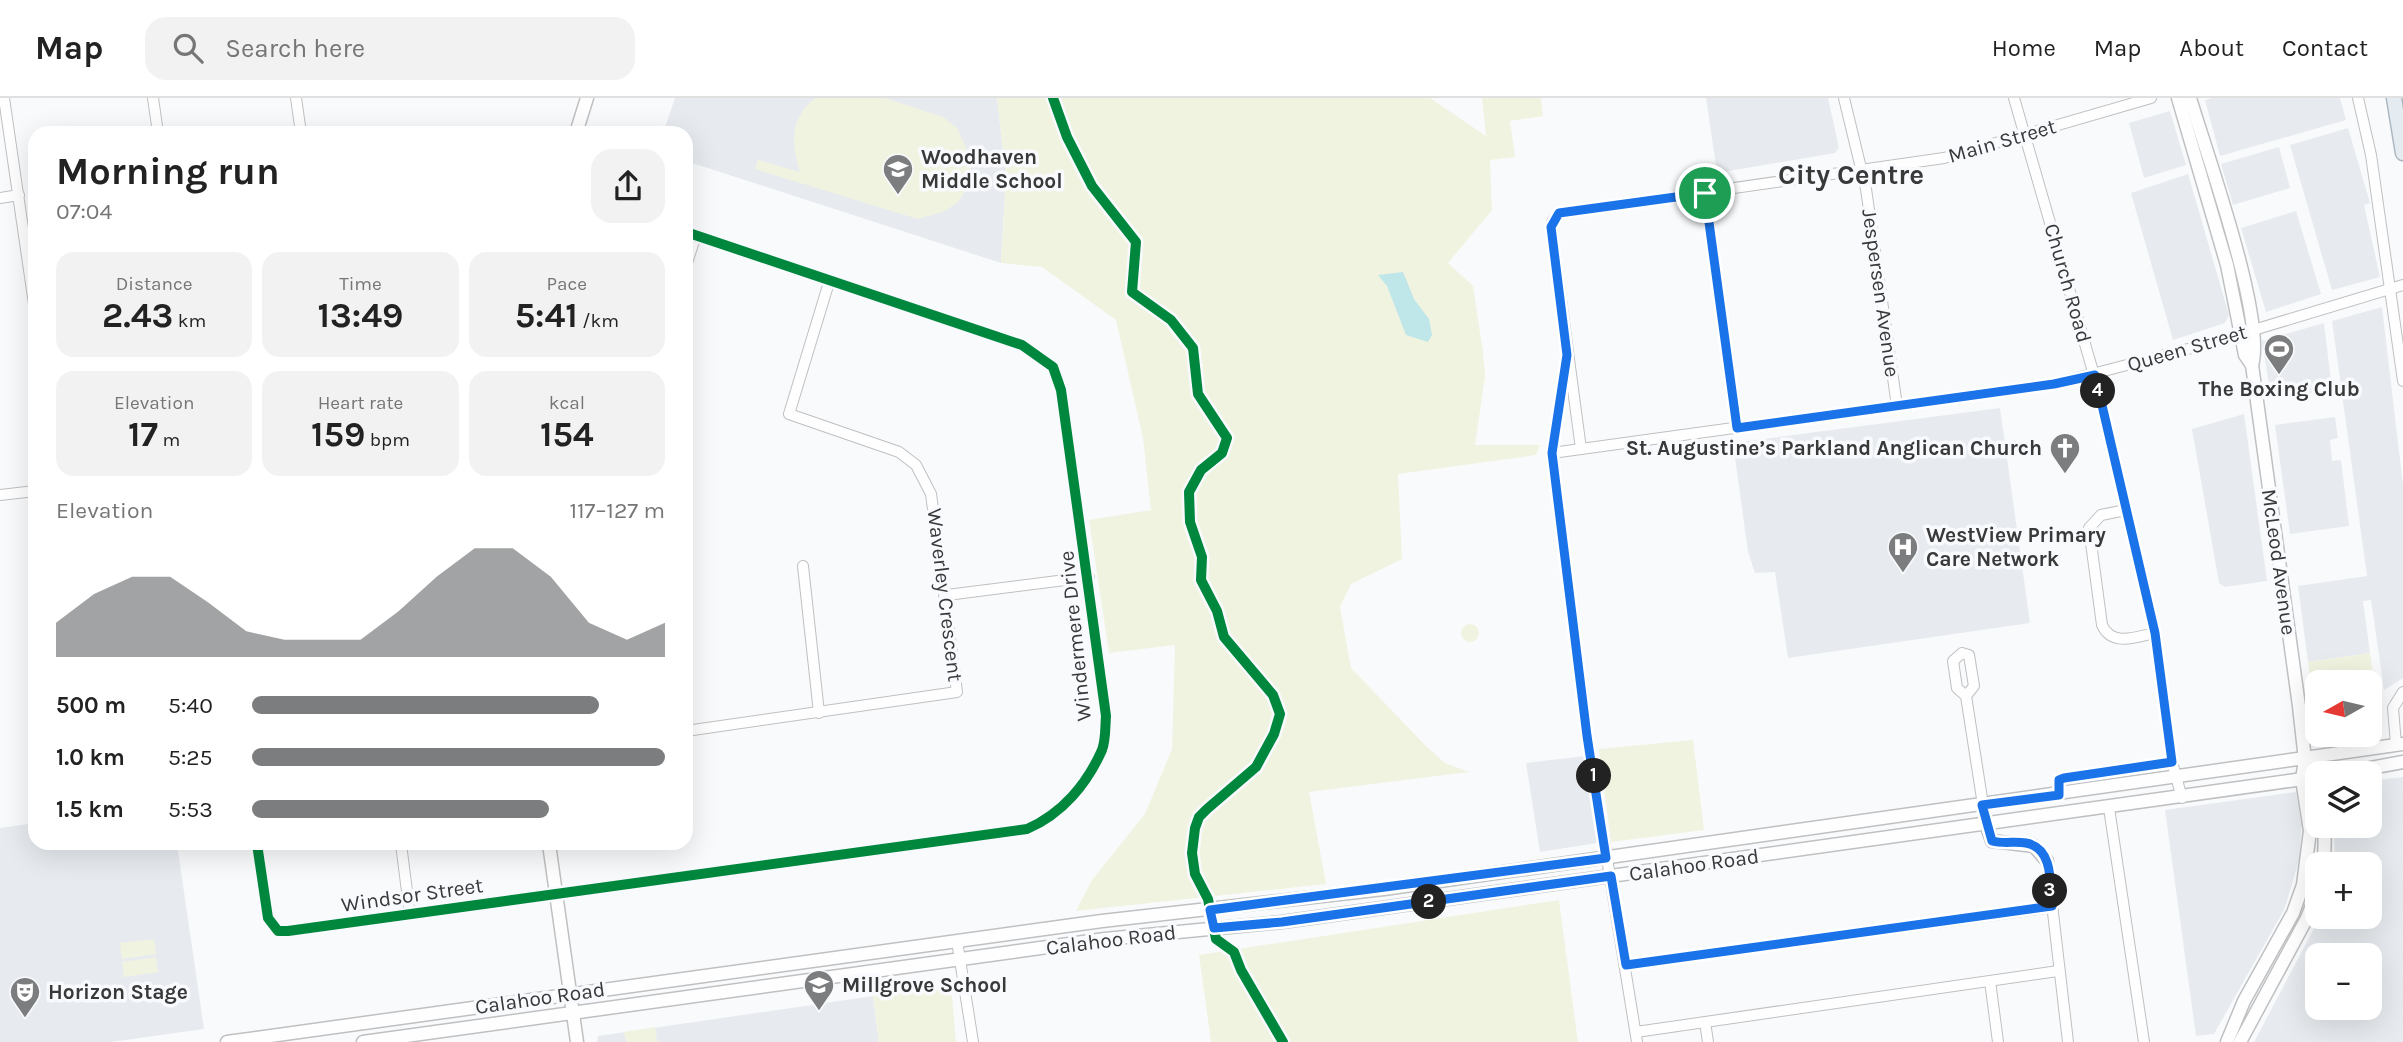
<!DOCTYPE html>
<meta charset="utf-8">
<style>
:root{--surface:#fff;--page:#f2f2f2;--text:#222;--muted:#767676;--line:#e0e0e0;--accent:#7c7d7e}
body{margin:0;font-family:Karla,sans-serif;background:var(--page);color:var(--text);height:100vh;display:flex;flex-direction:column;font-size:26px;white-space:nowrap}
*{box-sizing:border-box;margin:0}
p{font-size:23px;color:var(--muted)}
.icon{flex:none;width:38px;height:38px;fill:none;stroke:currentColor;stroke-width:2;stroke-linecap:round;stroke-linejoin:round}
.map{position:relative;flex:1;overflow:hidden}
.sheet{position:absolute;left:28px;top:28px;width:665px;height:724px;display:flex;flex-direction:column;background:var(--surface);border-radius:21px;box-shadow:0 7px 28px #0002}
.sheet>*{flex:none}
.needle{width:46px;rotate:262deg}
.fabs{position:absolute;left:2305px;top:572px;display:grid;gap:14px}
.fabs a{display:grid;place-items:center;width:77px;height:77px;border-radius:14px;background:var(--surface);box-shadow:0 7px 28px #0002;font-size:35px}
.pin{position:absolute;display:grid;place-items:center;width:60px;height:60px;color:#fff;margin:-30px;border:4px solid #fff;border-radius:50%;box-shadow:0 2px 7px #0007}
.km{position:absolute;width:35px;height:35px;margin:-18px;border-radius:50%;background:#222;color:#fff;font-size:19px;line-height:35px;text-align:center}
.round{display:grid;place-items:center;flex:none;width:74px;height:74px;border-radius:21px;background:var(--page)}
.summary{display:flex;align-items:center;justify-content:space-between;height:119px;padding:0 28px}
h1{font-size:38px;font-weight:700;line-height:52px}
.figures{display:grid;grid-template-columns:repeat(3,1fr);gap:10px;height:119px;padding:7px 28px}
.figures div{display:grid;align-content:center;border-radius:18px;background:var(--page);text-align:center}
.figures b{font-size:35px;font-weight:700}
.figures small{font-size:19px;font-weight:400}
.figures p{font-size:19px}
.chart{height:196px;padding:14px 28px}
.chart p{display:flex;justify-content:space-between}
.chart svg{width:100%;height:126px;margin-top:7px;fill:var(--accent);opacity:.7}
ul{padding:0 28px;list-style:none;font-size:23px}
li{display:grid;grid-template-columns:112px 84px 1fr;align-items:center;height:52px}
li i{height:18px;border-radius:9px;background:var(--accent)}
header{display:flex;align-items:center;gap:42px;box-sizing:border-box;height:98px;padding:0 35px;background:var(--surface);border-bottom:2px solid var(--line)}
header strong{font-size:33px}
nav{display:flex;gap:38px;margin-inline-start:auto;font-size:24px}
.search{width:490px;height:63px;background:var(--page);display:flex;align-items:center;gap:18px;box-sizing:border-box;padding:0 24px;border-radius:21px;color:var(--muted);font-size:26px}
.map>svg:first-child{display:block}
.built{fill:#e7ebef;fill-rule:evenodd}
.green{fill:#f1f3e1}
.water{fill:#bfe6e8}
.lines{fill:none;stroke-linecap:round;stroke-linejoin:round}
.minor-casing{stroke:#bfc0c2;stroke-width:12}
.tertiary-casing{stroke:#bfc0c2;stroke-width:15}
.secondary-casing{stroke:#bfc0c2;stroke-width:15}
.primary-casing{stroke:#abb6c0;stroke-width:17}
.minor{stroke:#fefeff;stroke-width:10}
.tertiary{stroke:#fefeff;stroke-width:12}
.secondary{stroke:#fefeff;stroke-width:12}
.primary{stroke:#e5ecf1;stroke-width:14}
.cycleway-casing{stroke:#f8fafd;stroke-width:15}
.cycleway{stroke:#00873e;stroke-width:10}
.route-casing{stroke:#fff;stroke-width:14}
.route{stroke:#1a73e8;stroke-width:9}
.labels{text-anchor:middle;stroke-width:7;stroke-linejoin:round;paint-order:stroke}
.street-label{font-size:21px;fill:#39393a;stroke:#f8fafd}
.poi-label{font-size:21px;font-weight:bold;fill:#39393a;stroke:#f8fafd;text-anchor:start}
.district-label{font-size:28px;font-weight:bold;fill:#39393a;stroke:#f8fafd}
</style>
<header>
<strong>Map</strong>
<div class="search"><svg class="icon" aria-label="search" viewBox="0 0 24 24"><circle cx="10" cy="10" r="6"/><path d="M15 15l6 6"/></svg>Search here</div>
<nav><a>Home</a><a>Map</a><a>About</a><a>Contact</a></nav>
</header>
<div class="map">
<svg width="2403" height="944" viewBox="0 0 2403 944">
<rect width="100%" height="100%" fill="#f9fafc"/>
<g class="built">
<polygon points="675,0 997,0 1006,79 1001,165 686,63 686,35 663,35"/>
<polygon points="1706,0 1828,0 1839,50 1835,55 1717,75"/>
<polygon points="2212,0 2340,0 2346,22 2220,58 2205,2"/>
<polygon points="2170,13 2186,67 2144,80 2129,25"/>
<polygon points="2348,30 2370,105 2364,107 2380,179 2332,192 2290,47"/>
<polygon points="2279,49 2290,90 2233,107 2221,66"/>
<polygon points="2188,76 2229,217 2225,225 2173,242 2131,95"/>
<polygon points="2296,113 2321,196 2266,214 2241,130"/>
<polygon points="2382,209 2403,387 2403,580 2384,592 2371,502 2363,503 2370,555 2308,564 2298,488 2367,478 2332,223"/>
<polygon points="2324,225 2332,292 2271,300 2262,243"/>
<polygon points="2000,310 2030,525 1788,560 1775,474 1755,475 1748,454 1733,345"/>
<polygon points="2244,316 2267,483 2225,489 2219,485 2192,331"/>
<polygon points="2335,319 2338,340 2330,342 2332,363 2341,362 2349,428 2290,436 2275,327"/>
<polygon points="2374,583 2381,637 2319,646 2318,637 2370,637 2370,584 2364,584"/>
<polygon points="1585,658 1597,745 1540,754 1526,665"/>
<path d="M2403,679V944H2254L2320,819H2370V766H2335L2334,728H2370V683ZM2317,858H2370V910H2317Z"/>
<polygon points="2296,694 2301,727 2300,759 2284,812 2214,936 2196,938 2165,712"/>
<polygon points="35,725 35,746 177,746 204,931 111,944 0,944 0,730"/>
<polygon points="873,898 879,944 597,944 598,938"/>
</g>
<g class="green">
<path d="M816,0H885L943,19L957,30L970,59L971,75L967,90L958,104L945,113L918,121L755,71L758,62L800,74C791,47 789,19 816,0Z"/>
<polygon points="997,0 1430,0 1486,38 1482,0 1541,0 1543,18 1510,23 1515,59 1490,62 1492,112 1448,165 1473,188 1483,254 1485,279 1475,347 1540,347 1536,357 1398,376 1402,461 1351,486 1340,509 1351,570 1426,648 1445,665 1469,674 1309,694 1326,786 1076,813 1092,782 1145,716 1172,651 1175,547 1109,555 1089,422 1151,412 1143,340 1116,222 1042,169 1001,165 1006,79"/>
<circle cx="1470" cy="535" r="9"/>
<polygon points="2370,555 2374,583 2317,584 2317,592 2312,592 2308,564"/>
<polygon points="1693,642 1704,732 1611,744 1599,651"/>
<polygon points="1559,802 1578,944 1211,944 1199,857"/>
<polygon points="154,841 156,856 122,861 120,845"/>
<polygon points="156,859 158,874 124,879 122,864"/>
<polygon points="931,890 952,898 956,944 879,944 873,898"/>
<polygon points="655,929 657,943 660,944 626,944 624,934"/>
</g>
<polygon class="water" points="1403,174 1414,201 1429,221 1432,237 1428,244 1406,237 1387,188 1378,177"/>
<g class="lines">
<g class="minor-casing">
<g id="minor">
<polyline points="4,0 35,213"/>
<polyline points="153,0 158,35"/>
<polyline points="296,0 301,35"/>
<polyline points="1844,0 1866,91 1897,308"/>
<polyline points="2014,0 2098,291 2155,535 2172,664 2182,700"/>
<polyline points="2358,0 2371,57 2403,283"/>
<polyline points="1705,95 1737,330"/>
<polyline points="0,100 19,97"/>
<polyline points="686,168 696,137"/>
<polyline points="1566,264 1552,355 1587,638 1637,944"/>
<polyline points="1581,351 1552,134 1552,124 1559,115 1944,60 2151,0"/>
<polyline points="1552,355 2054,286 2207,246 2403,187"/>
<polyline points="0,397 35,393"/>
<path d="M2126,412L2101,417L2089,430L2102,527C2112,549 2136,539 2155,535"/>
<polyline points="803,468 819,615"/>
<polyline points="947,497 1089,479"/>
<polyline points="1966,598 1974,588 1969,557 1962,555 1953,563 1957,590 1966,598 1986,726"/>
<polyline points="686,633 957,594 931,396 916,367 899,354 789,316 830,181"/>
<polyline points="2396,647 2393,610 2403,594"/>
<polyline points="2059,697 2059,682 2064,680 2172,664"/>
<polyline points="2109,710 2144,944"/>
<path d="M257,746L268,820L278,833H288L1027,731C1062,716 1087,686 1102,652C1106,642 1105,629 1106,618L1061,292L1053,269L1022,247L686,134"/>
<polyline points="401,746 410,817"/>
<polyline points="2047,763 2068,944"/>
<polyline points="957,843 973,944"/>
<polyline points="1626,867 2052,809"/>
<polyline points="1990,883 1998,944"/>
<polyline points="1705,924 1708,944"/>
<polyline points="1636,934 2058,873"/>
</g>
</g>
<g class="tertiary-casing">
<g id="tertiary">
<polyline points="2178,0 2227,167 2245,257 2252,267"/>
<path d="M2190,0C2206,54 2266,220 2252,267L2299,608L2305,662L2302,681L2310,733L2303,787L2293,815L2244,903L2227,944"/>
<polyline points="576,35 587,0"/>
<polyline points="549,746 577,944"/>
<polyline points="2324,766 2325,728"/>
<polyline points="2240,944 2307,820 2317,795"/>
</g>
</g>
<g class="secondary-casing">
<g id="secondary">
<polyline points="2338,676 2403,664"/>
<polyline points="1986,726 1992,743 2034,748 2047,763"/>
<polyline points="227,944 1102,823 1384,791 2403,646"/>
<polyline points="363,944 1105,841 1282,824 2317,679"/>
</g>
</g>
<g class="primary-casing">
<polyline id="primary" points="2394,0 2403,55"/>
</g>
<use href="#minor" class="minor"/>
<use href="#tertiary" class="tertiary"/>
<use href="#secondary" class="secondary"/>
<use href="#primary" class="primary"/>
<g class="cycleway-casing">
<g id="cycleway">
<polyline points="1053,0 1067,39 1092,88 1136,144 1132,194 1171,222 1193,250 1198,296 1227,340 1222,355 1201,372 1189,394 1190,424 1202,459 1201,482 1217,513 1224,539 1273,597 1280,616 1274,636 1256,669 1207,711 1199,719 1195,730 1192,755 1195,776 1208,801 1216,841 1234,854 1241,872 1283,944"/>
<path d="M257,746L268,820L278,833H288L1027,731C1062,716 1087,686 1102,652C1106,642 1105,629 1106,618L1061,292L1053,269L1022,247L686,134"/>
</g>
</g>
<use href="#cycleway" class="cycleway"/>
</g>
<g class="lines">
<g class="route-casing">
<path id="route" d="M1705,95L1737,330L2054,286L2095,277L2155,535L2172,664L2064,680L2059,682V697L1982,707L1992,743C2004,746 2015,743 2026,745C2054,750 2050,787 2052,808L1626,867L1611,778L1282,824L1214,830L1210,812L1606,760L1587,638L1552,355L1567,257L1551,129L1559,115Z"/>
</g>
<use href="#route" class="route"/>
</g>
<defs>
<g id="school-pin" transform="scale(1.575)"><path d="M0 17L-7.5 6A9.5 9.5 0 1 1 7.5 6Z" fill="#7c7d7e" stroke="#f8fafd"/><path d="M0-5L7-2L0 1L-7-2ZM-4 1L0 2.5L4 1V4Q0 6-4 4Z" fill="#fff"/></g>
<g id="stadium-pin" transform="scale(1.575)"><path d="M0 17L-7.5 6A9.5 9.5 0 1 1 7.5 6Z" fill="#7c7d7e" stroke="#f8fafd"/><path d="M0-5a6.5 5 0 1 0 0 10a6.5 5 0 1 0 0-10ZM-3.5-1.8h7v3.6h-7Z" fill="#fff"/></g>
<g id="church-pin" transform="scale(1.575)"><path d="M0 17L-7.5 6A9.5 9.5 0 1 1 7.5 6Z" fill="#7c7d7e" stroke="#f8fafd"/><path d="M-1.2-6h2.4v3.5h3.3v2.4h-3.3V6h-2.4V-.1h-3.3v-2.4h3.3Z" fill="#fff"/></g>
<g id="hospital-pin" transform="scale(1.575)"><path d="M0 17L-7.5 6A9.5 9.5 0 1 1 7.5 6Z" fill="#7c7d7e" stroke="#f8fafd"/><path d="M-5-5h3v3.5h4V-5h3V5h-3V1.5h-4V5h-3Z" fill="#fff"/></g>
<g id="theatre-pin" transform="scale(1.575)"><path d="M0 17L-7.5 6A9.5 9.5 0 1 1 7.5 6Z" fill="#7c7d7e" stroke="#f8fafd"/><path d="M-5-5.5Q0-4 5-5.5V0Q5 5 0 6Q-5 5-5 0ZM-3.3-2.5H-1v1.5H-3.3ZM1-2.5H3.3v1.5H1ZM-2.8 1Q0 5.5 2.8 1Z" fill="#fff"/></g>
</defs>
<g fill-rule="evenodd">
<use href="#school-pin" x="898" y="71"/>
<use href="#stadium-pin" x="2279" y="251"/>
<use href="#church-pin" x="2065" y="350"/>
<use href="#hospital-pin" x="1903" y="449"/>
<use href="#school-pin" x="819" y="887"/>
<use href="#theatre-pin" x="25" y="894"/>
</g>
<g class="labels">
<g class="street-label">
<text transform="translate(2002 43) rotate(-16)" y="7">Main Street</text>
<text transform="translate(2068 185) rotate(74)" y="7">Church Road</text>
<text transform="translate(1881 195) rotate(82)" y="7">Jespersen Avenue</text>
<text transform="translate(2187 250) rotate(-16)" y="7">Queen Street</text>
<text transform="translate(2279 464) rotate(82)" y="7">McLeod Avenue</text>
<text transform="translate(945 497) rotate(83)" y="7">Waverley Crescent</text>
<text transform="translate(1075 538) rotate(-96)" y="7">Windermere Drive</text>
<text transform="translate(1694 767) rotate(-8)" y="7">Calahoo Road</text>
<text transform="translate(412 797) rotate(-8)" y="7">Windsor Street</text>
<text transform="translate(1111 842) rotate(-7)" y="7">Calahoo Road</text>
<text transform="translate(540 900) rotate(-8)" y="7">Calahoo Road</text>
</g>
<g class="poi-label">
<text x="921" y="66">Woodhaven<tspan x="921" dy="24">Middle School</tspan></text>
<text x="2279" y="298" text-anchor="middle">The Boxing Club</text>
<text x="2042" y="357" text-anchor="end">St. Augustine’s Parkland Anglican Church</text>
<text x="1926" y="444">WestView Primary<tspan x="1926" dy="24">Care Network</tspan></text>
<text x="842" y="894">Millgrove School</text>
<text x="48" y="901">Horizon Stage</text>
</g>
<g class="district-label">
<text x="1851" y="86">City Centre</text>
</g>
</g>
</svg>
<div class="fabs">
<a><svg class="needle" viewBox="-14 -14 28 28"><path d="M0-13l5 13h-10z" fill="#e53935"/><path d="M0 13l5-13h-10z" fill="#767676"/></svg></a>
<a><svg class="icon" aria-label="layers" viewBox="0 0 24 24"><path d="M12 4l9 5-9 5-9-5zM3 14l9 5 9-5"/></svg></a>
<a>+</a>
<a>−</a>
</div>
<div class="pin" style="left:1705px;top:95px;background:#1e9e55"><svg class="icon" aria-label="arrive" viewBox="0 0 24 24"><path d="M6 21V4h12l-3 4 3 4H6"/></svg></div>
<b class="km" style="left:1594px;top:678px">1</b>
<b class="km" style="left:1429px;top:804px">2</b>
<b class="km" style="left:2050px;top:793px">3</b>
<b class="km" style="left:2098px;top:293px">4</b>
<section class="sheet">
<div class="summary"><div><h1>Morning run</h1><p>07:04</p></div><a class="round"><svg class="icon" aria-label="share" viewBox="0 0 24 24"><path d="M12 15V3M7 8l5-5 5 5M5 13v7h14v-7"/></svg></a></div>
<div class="figures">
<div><p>Distance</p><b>2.43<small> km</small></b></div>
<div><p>Time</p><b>13:49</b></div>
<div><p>Pace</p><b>5:41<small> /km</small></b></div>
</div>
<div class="figures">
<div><p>Elevation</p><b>17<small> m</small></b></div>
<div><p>Heart rate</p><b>159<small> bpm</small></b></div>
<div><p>kcal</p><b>154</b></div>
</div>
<div class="chart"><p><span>Elevation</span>117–127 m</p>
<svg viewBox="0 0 160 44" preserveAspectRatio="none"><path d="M0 44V32L10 22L20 16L30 16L40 25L50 35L60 38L70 38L80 38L90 28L100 16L110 6L120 6L130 16L140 32L150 38L160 32V44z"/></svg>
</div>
<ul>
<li><b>500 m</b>5:40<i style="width:84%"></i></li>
<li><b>1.0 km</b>5:25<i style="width:100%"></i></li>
<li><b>1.5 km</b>5:53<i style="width:72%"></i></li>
</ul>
</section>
</div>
